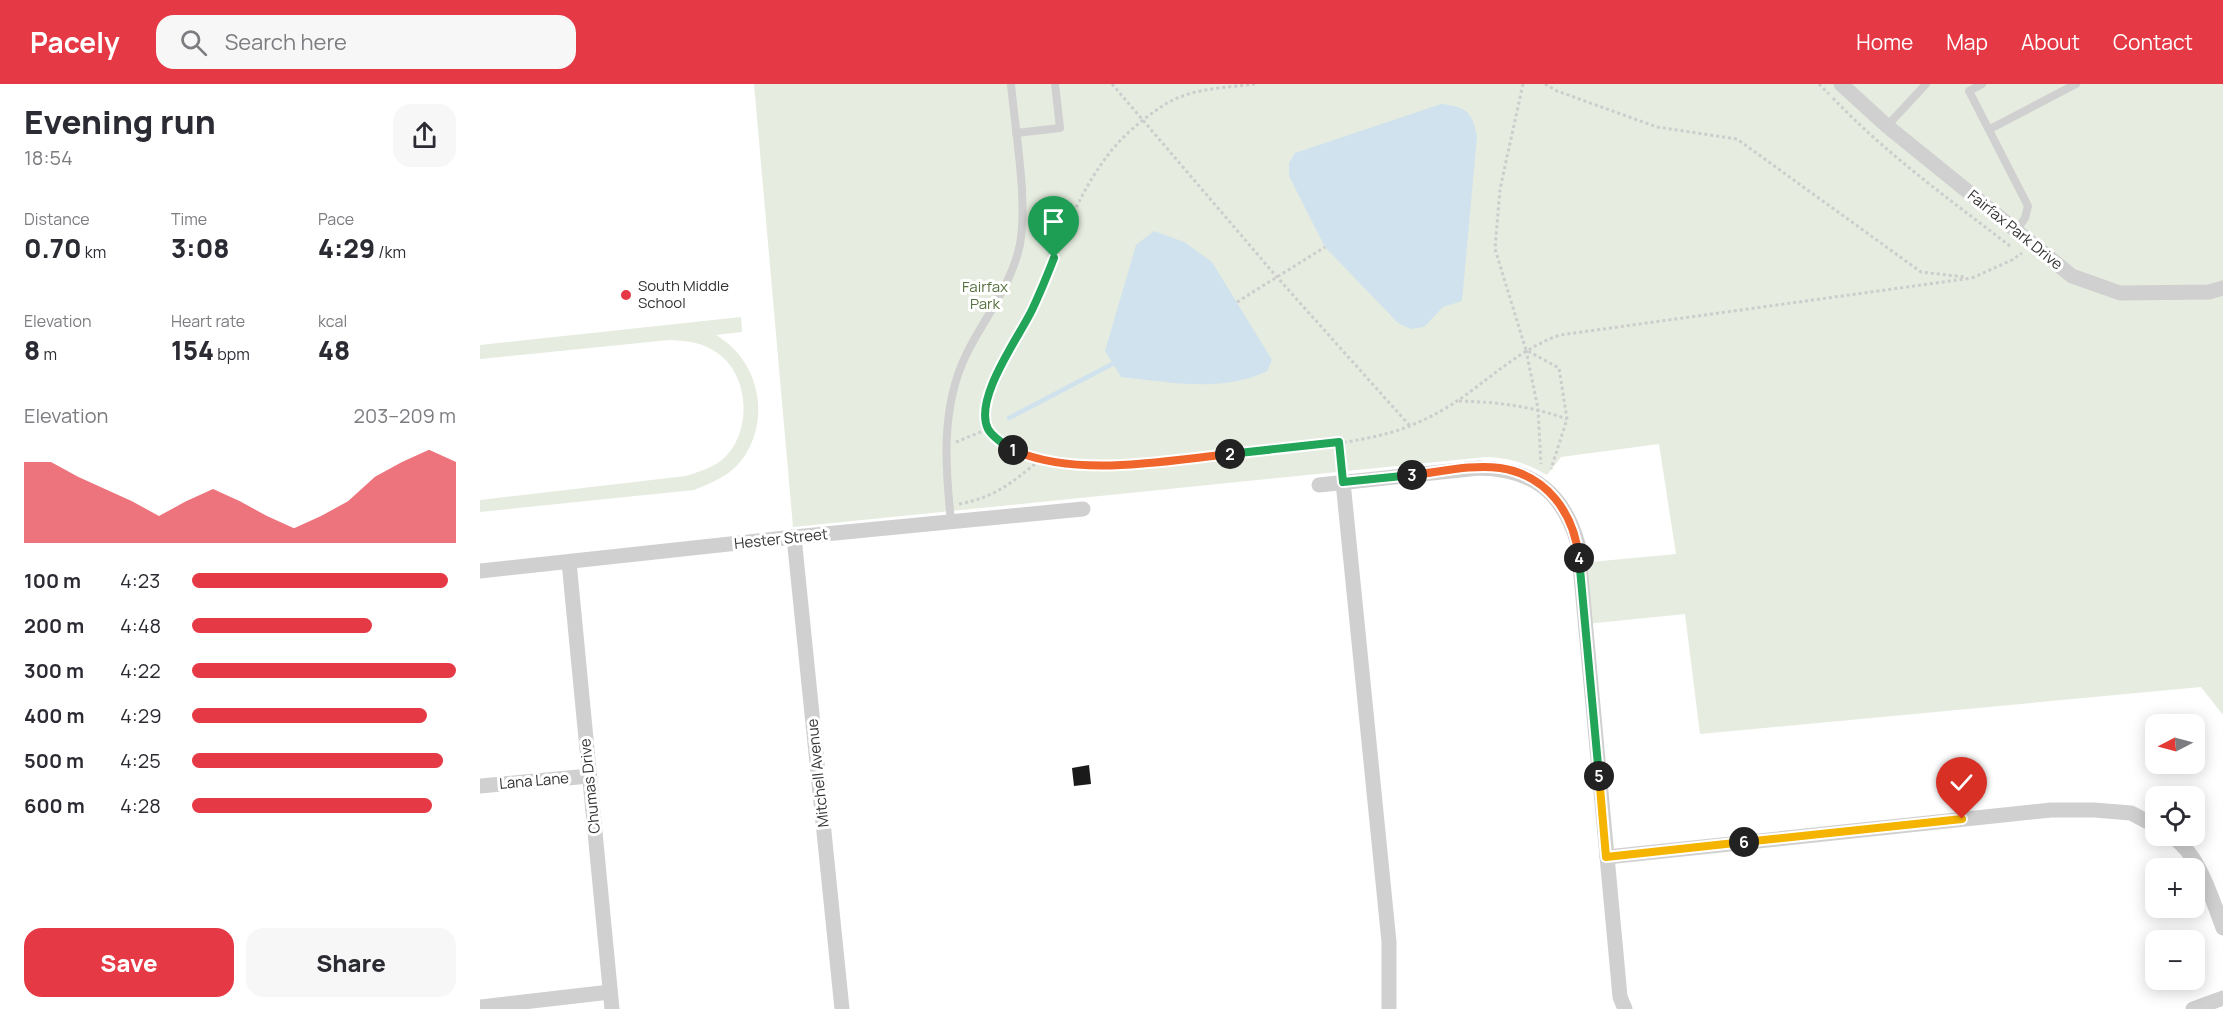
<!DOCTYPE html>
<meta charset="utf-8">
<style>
:root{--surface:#fff;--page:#f7f7f7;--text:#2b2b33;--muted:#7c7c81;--accent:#e63946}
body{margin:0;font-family:Manrope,sans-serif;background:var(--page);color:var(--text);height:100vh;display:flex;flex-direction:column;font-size:22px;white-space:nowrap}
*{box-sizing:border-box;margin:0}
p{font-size:20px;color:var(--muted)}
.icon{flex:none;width:33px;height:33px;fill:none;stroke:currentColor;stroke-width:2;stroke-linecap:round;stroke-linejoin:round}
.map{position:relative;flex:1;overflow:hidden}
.drawer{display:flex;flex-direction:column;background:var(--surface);width:480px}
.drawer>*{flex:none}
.needle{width:39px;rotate:264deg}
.controls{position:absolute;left:1665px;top:630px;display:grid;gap:12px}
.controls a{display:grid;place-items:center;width:60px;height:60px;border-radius:12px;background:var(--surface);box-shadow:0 3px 15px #0003;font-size:30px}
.pin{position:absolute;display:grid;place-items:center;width:51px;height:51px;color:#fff;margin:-62px -26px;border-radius:50% 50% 50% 0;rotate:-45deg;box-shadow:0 0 6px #0007}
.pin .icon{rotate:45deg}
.km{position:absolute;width:30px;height:30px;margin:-15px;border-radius:50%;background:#222;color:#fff;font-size:16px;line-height:30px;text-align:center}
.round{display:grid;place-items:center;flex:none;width:63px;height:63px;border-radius:18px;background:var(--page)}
.head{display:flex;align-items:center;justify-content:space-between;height:102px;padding:0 24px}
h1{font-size:33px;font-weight:800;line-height:45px}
.stats{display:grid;grid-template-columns:repeat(3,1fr);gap:9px;height:102px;padding:6px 24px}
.stats div{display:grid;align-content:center}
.stats b{font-size:26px;font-weight:800}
.stats small{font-size:16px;font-weight:400}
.stats p{font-size:16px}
.chart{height:168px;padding:12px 24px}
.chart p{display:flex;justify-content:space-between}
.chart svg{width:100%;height:108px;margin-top:6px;fill:var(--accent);opacity:.7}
.button{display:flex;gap:12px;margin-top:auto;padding:12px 24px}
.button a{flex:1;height:69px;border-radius:18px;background:var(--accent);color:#fff;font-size:24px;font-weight:800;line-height:69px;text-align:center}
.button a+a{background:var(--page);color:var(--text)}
ul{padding:0 24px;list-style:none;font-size:20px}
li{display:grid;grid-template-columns:96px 72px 1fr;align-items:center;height:45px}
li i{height:15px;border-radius:8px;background:var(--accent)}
header{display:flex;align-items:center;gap:36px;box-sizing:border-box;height:84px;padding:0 30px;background:var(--accent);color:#fff}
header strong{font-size:28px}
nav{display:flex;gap:33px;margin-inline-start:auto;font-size:21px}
.search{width:420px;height:54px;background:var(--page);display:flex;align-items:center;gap:15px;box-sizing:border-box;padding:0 21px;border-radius:18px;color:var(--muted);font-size:22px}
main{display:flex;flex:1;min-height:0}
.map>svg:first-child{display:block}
.green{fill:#e6ecdf}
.water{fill:#cfe2ee}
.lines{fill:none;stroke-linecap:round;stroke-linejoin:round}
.stream{stroke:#cfe2ee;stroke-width:4.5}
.building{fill:#1a1a1a}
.path{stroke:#cdcdcd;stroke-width:3;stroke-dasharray:3 3;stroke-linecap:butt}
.service{stroke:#d0d0d0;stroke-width:8}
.minor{stroke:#d0d0d0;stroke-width:15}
.split-1-casing{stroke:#fff;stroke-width:12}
.split-2-casing{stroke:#fff;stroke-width:12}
.split-3-casing{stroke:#fff;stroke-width:12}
.split-4-casing{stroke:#fff;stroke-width:12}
.split-5-casing{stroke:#fff;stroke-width:12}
.split-6-casing{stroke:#fff;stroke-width:12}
.split-7-casing{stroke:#fff;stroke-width:12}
.split-1{stroke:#22a559;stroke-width:8}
.split-2{stroke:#f0652b;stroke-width:8}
.split-3{stroke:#22a559;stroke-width:8}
.split-4{stroke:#f0652b;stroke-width:8}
.split-5{stroke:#22a559;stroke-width:8}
.split-6{stroke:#f5b400;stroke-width:8}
.split-7{stroke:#f5b400;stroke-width:8}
.poi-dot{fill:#e63946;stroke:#fff;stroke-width:2}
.labels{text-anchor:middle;stroke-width:6;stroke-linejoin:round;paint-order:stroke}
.street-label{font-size:15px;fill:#333;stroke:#fff}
.poi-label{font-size:15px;fill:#333;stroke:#fff;text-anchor:start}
.park-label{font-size:15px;fill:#56703f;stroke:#fff}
</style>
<header>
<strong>Pacely</strong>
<div class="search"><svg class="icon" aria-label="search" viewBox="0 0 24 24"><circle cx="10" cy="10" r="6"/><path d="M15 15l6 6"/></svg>Search here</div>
<nav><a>Home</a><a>Map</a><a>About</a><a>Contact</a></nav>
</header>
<main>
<section class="drawer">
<div class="head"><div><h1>Evening run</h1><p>18:54</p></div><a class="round"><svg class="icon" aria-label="share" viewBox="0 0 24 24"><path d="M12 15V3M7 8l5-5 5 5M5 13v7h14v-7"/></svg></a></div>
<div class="stats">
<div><p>Distance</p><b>0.70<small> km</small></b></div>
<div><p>Time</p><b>3:08</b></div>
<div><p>Pace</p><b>4:29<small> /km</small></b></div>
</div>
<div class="stats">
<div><p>Elevation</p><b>8<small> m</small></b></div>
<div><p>Heart rate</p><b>154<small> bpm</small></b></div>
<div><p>kcal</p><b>48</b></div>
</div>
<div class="chart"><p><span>Elevation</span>203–209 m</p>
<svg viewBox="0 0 160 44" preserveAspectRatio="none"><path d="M0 44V11L10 11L20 17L30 22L40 27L50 33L60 27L70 22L80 27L90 33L100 38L110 33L120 27L130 17L140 11L150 6L160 11V44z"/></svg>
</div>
<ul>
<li><b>100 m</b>4:23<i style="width:97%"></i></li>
<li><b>200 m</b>4:48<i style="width:68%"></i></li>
<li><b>300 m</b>4:22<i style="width:100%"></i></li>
<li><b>400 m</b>4:29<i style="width:89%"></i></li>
<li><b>500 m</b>4:25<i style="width:95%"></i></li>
<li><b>600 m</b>4:28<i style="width:91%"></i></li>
</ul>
<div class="button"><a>Save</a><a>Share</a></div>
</section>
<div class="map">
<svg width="1743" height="925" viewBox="0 0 1743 925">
<rect width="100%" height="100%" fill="#fff"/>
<g class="green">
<path d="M274,0H1743V631L1721,603L1220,650L1205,530L1106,540L1100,479L1196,470L1179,360L1081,373L1067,391C1047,379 1029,374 1006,373L313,443Z"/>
<path d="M261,233L262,248L236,251C280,277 292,336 261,377C249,392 231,399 214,406L0,428V416L206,392C221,387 236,383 247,371C274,341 268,282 229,264C216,257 203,257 189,256L0,275V261Z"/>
</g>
<g class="water">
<path d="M961,20C986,23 992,27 997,52L982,217L963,223L944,243L931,245L918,239L845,163L809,92V79L815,69Z"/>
<path d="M674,147L704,158L732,178L792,276L787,287C744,309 687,298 641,293L625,267L656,161Z"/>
</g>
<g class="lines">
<polyline class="stream" points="529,334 638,277"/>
</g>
<polygon class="building" points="609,681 611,700 594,702 592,684"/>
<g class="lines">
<g class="path">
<polyline points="632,0 796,192 930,342"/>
<path d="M775,0C744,4 708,4 681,23C661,36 639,55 625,75C591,121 576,175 552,226C538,255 516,283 508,314C505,323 504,338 509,346C518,362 543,372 559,376C619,390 705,374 766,368C810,364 857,362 901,351C928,345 957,331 980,315C1013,292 1042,264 1080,251L1492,194"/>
<polyline points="1043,0 1020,105 1015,165 1046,266 1079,284 1087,335 1071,385"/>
<polyline points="1065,0 1077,7 1177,43 1257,55 1441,188 1485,193"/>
<polyline points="1339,0 1349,10"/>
<path d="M1353,14C1406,70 1469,115 1530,162"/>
<polyline points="1492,194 1532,176 1542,169"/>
<polyline points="757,218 845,163"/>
<polyline points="1046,266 1058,325 1061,380"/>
<path d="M979,317C1017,318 1051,322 1087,335"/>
<polyline points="476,358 508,345"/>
<polyline points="859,359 861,385"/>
<path d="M479,420C516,413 531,399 560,376"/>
</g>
<g class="service">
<polyline points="1502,0 1489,7 1548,122 1545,134 1536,147"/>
<polyline points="1407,42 1446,0"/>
<polyline points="1510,45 1596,0"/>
<polyline points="536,49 580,44 575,0"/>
<path d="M471,437C465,381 461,323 486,271C504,234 532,201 540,160C548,116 535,46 531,0"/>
</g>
<g class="minor">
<polyline points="1361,0 1407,42 1592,192 1640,209 1729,208 1743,204"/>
<polyline points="863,398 909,858 909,925"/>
<path d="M839,401L999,384C1053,385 1083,408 1098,460L1137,880L1140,913L1145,925"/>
<polyline points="314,453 362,925"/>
<polyline points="89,478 132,925"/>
<polyline points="0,487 314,453 603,425"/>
<polyline points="0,702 109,692"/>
<path d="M1691,752C1719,769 1732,815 1743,844"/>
<polyline points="1127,773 1571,726 1614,726 1651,729 1676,742"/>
<polyline points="0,923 130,908"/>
<polyline points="1713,925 1743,914"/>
</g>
</g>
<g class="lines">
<g class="split-1-casing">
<path id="split-1" d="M533,366C525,361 513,354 508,345C493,315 539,253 552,226C560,209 567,192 574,174"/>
</g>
<g class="split-2-casing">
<path id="split-2" d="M533,366C596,394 683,377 750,370"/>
</g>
<g class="split-3-casing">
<polyline id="split-3" points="750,370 859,358 863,398 932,391"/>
</g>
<g class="split-4-casing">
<path id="split-4" d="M932,391C960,388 992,380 1020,384C1067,391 1094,429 1099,474"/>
</g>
<g class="split-5-casing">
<polyline id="split-5" points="1099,474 1119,692"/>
</g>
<g class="split-6-casing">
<polyline id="split-6" points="1119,692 1126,773 1264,758"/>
</g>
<g class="split-7-casing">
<polyline id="split-7" points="1264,758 1482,735"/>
</g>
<use href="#split-1" class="split-1"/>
<use href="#split-2" class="split-2"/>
<use href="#split-3" class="split-3"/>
<use href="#split-4" class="split-4"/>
<use href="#split-5" class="split-5"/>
<use href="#split-6" class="split-6"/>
<use href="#split-7" class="split-7"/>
</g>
<circle class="poi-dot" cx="146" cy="211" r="6"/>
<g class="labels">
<g class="street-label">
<text transform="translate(1535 146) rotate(39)" y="5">Fairfax Park Drive</text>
<text transform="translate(301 455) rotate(-6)" y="5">Hester Street</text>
<text transform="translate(338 689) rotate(-96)" y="5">Mitchell Avenue</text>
<text transform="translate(54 697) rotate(-5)" y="5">Lana Lane</text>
<text transform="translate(110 702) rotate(-96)" y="5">Chumas Drive</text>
</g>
<g class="poi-label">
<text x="158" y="207">South Middle<tspan x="158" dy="17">School</tspan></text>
</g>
<g class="park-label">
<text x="505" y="208">Fairfax<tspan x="505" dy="17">Park</tspan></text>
</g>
</g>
</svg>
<div class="controls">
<a><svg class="needle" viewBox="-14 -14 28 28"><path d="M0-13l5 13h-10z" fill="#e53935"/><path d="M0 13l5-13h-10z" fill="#7c7c81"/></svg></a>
<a><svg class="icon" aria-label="locate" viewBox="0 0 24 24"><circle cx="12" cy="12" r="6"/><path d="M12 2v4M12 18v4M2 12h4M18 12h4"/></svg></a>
<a>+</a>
<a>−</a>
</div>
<div class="pin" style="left:574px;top:174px;background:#1e9e55"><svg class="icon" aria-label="arrive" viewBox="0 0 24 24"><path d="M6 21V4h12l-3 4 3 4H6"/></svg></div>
<div class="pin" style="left:1482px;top:735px;background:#d93025"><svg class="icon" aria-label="check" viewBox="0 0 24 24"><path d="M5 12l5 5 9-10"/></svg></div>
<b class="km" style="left:533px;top:366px">1</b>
<b class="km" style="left:750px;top:370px">2</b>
<b class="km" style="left:932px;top:391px">3</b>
<b class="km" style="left:1099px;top:474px">4</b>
<b class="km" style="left:1119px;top:692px">5</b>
<b class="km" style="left:1264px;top:758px">6</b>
</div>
</main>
